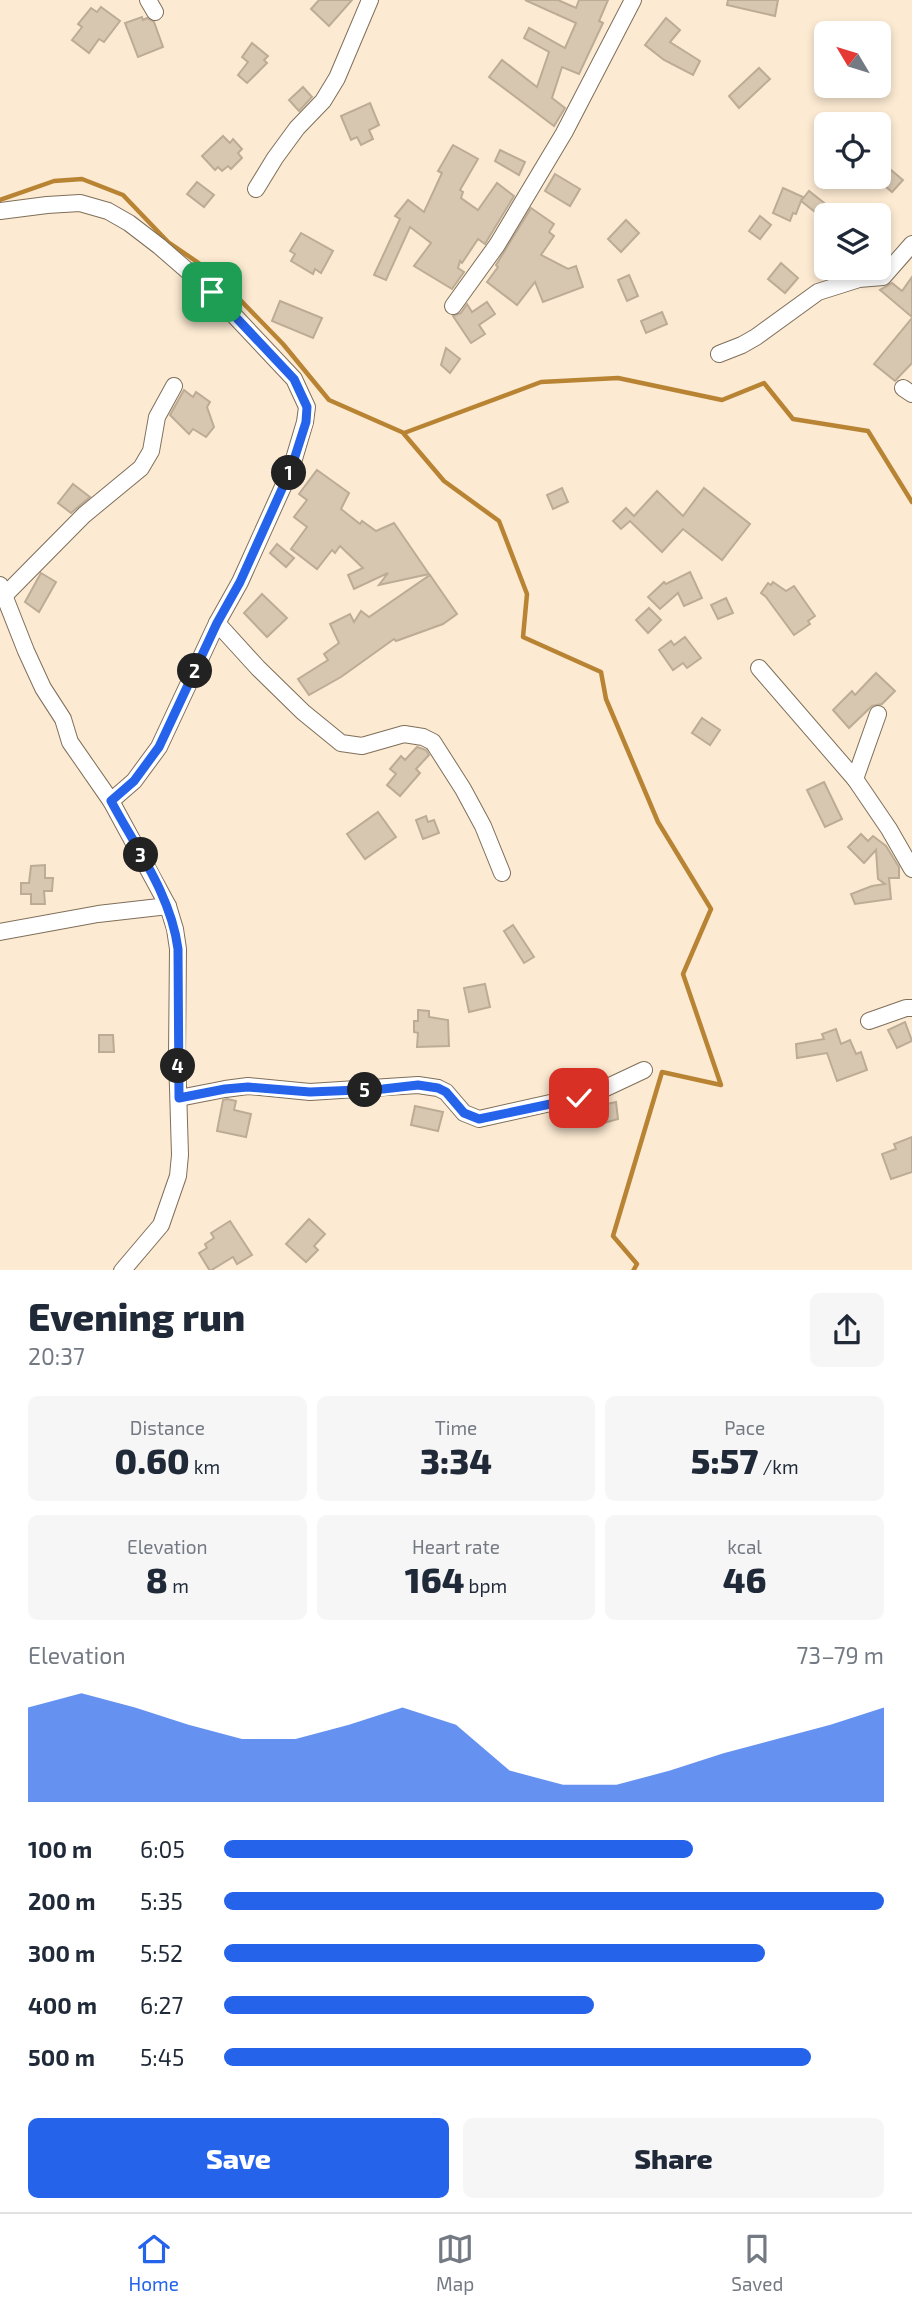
<!DOCTYPE html>
<meta charset="utf-8">
<style>
:root{--surface:#fff;--page:#f6f6f7;--text:#1f2937;--muted:#747a83;--line:#e0e1e3;--accent:#2563eb}
body{margin:0;font-family:"Exo 2",sans-serif;background:var(--page);color:var(--text);height:100vh;display:flex;flex-direction:column;font-size:26px;white-space:nowrap}
*{box-sizing:border-box;margin:0}
p{font-size:23px;color:var(--muted)}
.icon{flex:none;width:38px;height:38px;fill:none;stroke:currentColor;stroke-width:2;stroke-linecap:round;stroke-linejoin:round}
.map{position:relative;height:1270px;overflow:hidden}
.panel{display:flex;flex-direction:column;background:var(--surface);flex:1}
.panel>*{flex:none}
.needle{width:46px;rotate:308deg}
.tools{position:absolute;left:814px;top:21px;display:grid;gap:14px}
.tools a{display:grid;place-items:center;width:77px;height:77px;border-radius:10px;background:var(--surface);box-shadow:0 4px 10px #0003;font-size:35px}
.pin{position:absolute;display:grid;place-items:center;width:60px;height:60px;color:#fff;margin:-30px;border-radius:14px;box-shadow:0 4px 10px #0006}
.km{position:absolute;width:35px;height:35px;margin:-18px;border-radius:50%;background:#222;color:#fff;font-size:19px;line-height:35px;text-align:center}
.round{display:grid;place-items:center;flex:none;width:74px;height:74px;border-radius:10px;background:var(--page)}
.headline{display:flex;align-items:center;justify-content:space-between;height:119px;padding:0 28px}
h1{font-size:38px;font-weight:800;line-height:52px}
.stats{display:grid;grid-template-columns:repeat(3,1fr);gap:10px;height:119px;padding:7px 28px}
.stats div{display:grid;align-content:center;border-radius:10px;background:var(--page);text-align:center}
.stats b{font-size:35px;font-weight:800}
.stats small{font-size:19px;font-weight:400}
.stats p{font-size:19px}
.chart{height:196px;padding:14px 28px}
.chart p{display:flex;justify-content:space-between}
.chart svg{width:100%;height:126px;margin-top:7px;fill:var(--accent);opacity:.7}
.button{display:flex;gap:14px;margin-top:auto;padding:14px 28px}
.button a{flex:1;height:80px;border-radius:10px;background:var(--accent);color:#fff;font-size:28px;font-weight:800;line-height:80px;text-align:center}
.button a+a{background:var(--page);color:var(--text)}
ul{padding:0 28px;list-style:none;font-size:23px}
li{display:grid;grid-template-columns:112px 84px 1fr;align-items:center;height:52px}
li i{height:18px;border-radius:9px;background:var(--accent)}
.tab-bar{display:flex;justify-content:space-around;align-items:center;height:98px;border-top:2px solid var(--line);background:var(--surface);font-size:19px;color:var(--muted)}
.tab-bar a{display:grid;justify-items:center;gap:4px}
.tab-bar .selected{color:var(--accent)}
.map>svg:first-child{display:block}
.lines{fill:none;stroke-linecap:round;stroke-linejoin:round}
.stream{stroke:#b88433;stroke-width:4.5}
.building{fill:#d8c7b0;stroke:#bdac95;stroke-width:2}
.minor-casing{stroke:#7f6f59;stroke-width:18}
.minor{stroke:#fff;stroke-width:16}
.route-casing{stroke:#fff;stroke-width:14}
.route{stroke:#2563eb;stroke-width:9}
</style>
<div class="map">
<svg width="912" height="1271" viewBox="0 0 912 1271">
<rect width="100%" height="100%" fill="#fcead2"/>
<g class="lines">
<g class="stream">
<polyline points="0,200 54,181 82,179 123,195 168,242 216,275 283,344 329,400 404,433 541,382 618,378 722,400 764,383 793,419 868,431 912,502"/>
<polyline points="404,434 444,481 499,521 527,594 523,637 601,672 606,699 658,822 711,909 683,974 721,1085 662,1072 613,1236 637,1264 633,1271"/>
</g>
</g>
<g class="building">
<polygon points="319,0 352,0 329,26 311,9"/>
<polygon points="525,0 558,0 576,8 579,0 608,0 599,21 603,23 579,74 562,67 552,98 565,108 554,126 489,77 502,60 537,87 549,52 524,38 529,28 565,48 576,23"/>
<polygon points="728,0 778,0 775,16 727,5"/>
<polygon points="101,7 120,21 104,42 99,39 89,53 72,40 82,27 78,24 91,8 97,12"/>
<polygon points="142,17 143,20 147,18 154,22 163,47 138,57 125,23"/>
<polygon points="666,18 680,30 670,42 700,61 693,75 664,60 645,45"/>
<polygon points="252,43 268,56 264,60 267,63 247,83 238,75 248,62 242,57"/>
<polygon points="759,68 770,79 739,108 729,96"/>
<polygon points="303,87 312,97 299,111 289,100"/>
<polygon points="370,103 379,125 369,130 373,139 361,145 357,137 351,140 341,116"/>
<polygon points="223,136 230,143 233,139 242,149 238,153 242,158 231,169 228,166 222,171 218,167 215,170 202,156"/>
<polygon points="453,145 478,159 460,190 463,192 461,198 478,210 497,183 514,196 488,239 485,244 478,239 462,263 460,261 458,268 464,272 452,289 414,266 431,243 410,227 386,280 374,275 400,219 395,216 408,200 424,212 442,173 438,171"/>
<polygon points="500,150 525,162 519,175 495,161"/>
<polygon points="878,159 903,180 892,192 878,180"/>
<polygon points="555,174 580,189 570,206 545,191"/>
<polygon points="197,182 214,195 204,207 187,194"/>
<polygon points="783,188 803,197 801,201 809,191 833,210 826,215 825,220 801,201 796,214 793,213 790,221 773,213"/>
<polygon points="531,208 554,224 549,232 554,236 541,255 568,269 576,266 583,287 543,302 535,282 517,305 487,282 498,267 496,265"/>
<polygon points="760,216 771,225 760,239 749,231"/>
<polygon points="626,220 639,233 621,252 608,239"/>
<polygon points="301,233 333,251 321,273 315,269 313,274 291,261 295,254 290,251"/>
<polygon points="781,263 798,278 785,293 768,279"/>
<polygon points="629,275 638,296 627,301 618,280"/>
<polygon points="912,277 912,317 880,290 892,283 902,291"/>
<polygon points="280,301 322,318 313,338 272,321"/>
<polygon points="487,302 495,314 479,325 485,334 471,343 453,316 461,313 467,304 472,312"/>
<polygon points="662,312 667,324 646,333 641,321"/>
<polygon points="912,318 912,363 895,381 874,364"/>
<polygon points="446,348 460,359 450,373 441,365"/>
<polygon points="184,390 193,397 196,392 210,402 207,407 214,427 206,437 193,429 189,434 170,415"/>
<polygon points="317,470 349,493 341,509 360,524 362,521 376,531 394,523 429,574 379,585 388,573 354,589 348,575 363,568 340,546 335,553 332,550 317,569 291,549 307,527 294,517 307,500 299,494"/>
<polygon points="73,484 90,497 71,513 58,503"/>
<polygon points="562,488 568,502 553,509 547,495"/>
<polygon points="704,488 750,524 722,560 683,529 662,552 630,521 621,529 613,521 626,508 634,516 657,491 683,516"/>
<polygon points="277,544 294,558 286,567 270,553"/>
<polygon points="690,572 702,598 684,606 678,593 660,609 648,597 664,582 666,584"/>
<polygon points="41,573 56,582 39,612 25,602"/>
<polygon points="430,575 457,614 443,624 396,641 394,639 341,677 309,695 298,679 328,660 324,654 339,643 330,624 350,614 354,622 361,611 369,617"/>
<polygon points="773,582 786,591 794,586 815,616 808,621 810,624 794,635 766,597 761,593 768,583 771,585"/>
<polygon points="262,594 287,618 267,637 244,613"/>
<polygon points="726,598 733,613 718,619 711,605"/>
<polygon points="649,608 661,620 648,633 636,620"/>
<polygon points="685,637 701,658 687,668 683,663 673,670 659,650 671,641 674,645"/>
<polygon points="876,673 895,691 882,704 872,706 849,728 833,710 852,691 855,695"/>
<polygon points="702,718 720,730 710,745 692,733"/>
<polygon points="417,747 426,750 429,755 416,769 420,773 400,796 387,785 396,774 390,769 401,756 405,760"/>
<polygon points="824,782 842,819 825,827 807,790"/>
<polygon points="378,812 396,837 365,859 347,834"/>
<polygon points="426,816 428,822 434,820 439,833 423,839 416,820"/>
<polygon points="861,834 868,841 873,836 886,846 899,867 899,878 889,878 891,899 855,904 851,894 872,886 885,884 878,879 876,850 864,863 848,847"/>
<polygon points="45,865 45,878 53,878 52,891 44,891 45,904 31,904 31,894 21,894 21,883 29,883 31,866"/>
<polygon points="513,925 534,957 524,963 504,931"/>
<polygon points="485,984 490,1007 469,1012 464,988"/>
<polygon points="418,1010 429,1011 429,1017 448,1020 449,1046 417,1047 418,1033 414,1032 414,1021 418,1021"/>
<polygon points="905,1022 912,1041 897,1048 888,1030"/>
<polygon points="836,1029 841,1044 850,1040 856,1054 861,1052 867,1070 837,1081 827,1053 797,1058 796,1044 824,1039 822,1034"/>
<polygon points="99,1035 113,1035 114,1052 99,1052"/>
<polygon points="227,1099 236,1101 234,1110 251,1114 246,1137 217,1131 223,1100"/>
<polygon points="616,1102 618,1119 600,1124 593,1107"/>
<polygon points="415,1106 443,1112 438,1131 411,1125"/>
<polygon points="912,1137 912,1172 891,1179 882,1154 896,1149 894,1144"/>
<polygon points="309,1219 325,1234 314,1246 318,1250 306,1262 286,1244"/>
<polygon points="230,1221 252,1255 237,1264 233,1257 210,1271 199,1253 207,1248 205,1244 214,1238 211,1233"/>
</g>
<g class="lines">
<g class="minor-casing">
<g id="minor">
<polyline points="148,0 155,12"/>
<polyline points="256,189 275,158 297,128 323,101 337,78 370,0"/>
<polyline points="0,211 47,205 80,203 108,211 129,223 159,246 212,292 294,379 307,407 305,422 291,469 240,582 217,623 159,747 134,781 111,801"/>
<polyline points="453,306 497,245 564,133 633,0"/>
<polyline points="719,354 742,345 756,337 818,292 859,279 883,277 912,244"/>
<polyline points="903,388 912,394"/>
<polyline points="0,585 26,651 43,688 63,719 70,742 111,801 168,906 175,929 178,949 177,1055 180,1155 178,1176 161,1225 122,1271"/>
<polyline points="5,595 84,515 141,468 151,451 157,417 174,386"/>
<polyline points="217,623 258,668 303,712 341,743 362,746 404,734 423,737 433,742 463,789 483,826 502,873"/>
<polyline points="759,668 855,779 889,829 912,869"/>
<polyline points="855,779 878,714"/>
<polyline points="0,932 98,914 168,906"/>
<polyline points="869,1021 906,1008 912,1008"/>
<polyline points="179,1098 225,1089 248,1086 310,1092 418,1085 438,1088 446,1092 464,1113 479,1119 595,1093 644,1070"/>
</g>
</g>
<use href="#minor" class="minor"/>
</g>
<g class="lines">
<g class="route-casing">
<path id="route" d="M212,292L294,379L307,407L306,422L291,469L240,582L217,623L159,747L134,781L111,801C136,848 171,895 178,949L179,1098L225,1089L248,1087L310,1092L383,1089L418,1085L438,1088L446,1092L464,1113L479,1119L579,1098"/>
</g>
<use href="#route" class="route"/>
</g>
</svg>
<div class="tools">
<a><svg class="needle" viewBox="-14 -14 28 28"><path d="M0-13l5 13h-10z" fill="#e53935"/><path d="M0 13l5-13h-10z" fill="#747a83"/></svg></a>
<a><svg class="icon" aria-label="locate" viewBox="0 0 24 24"><circle cx="12" cy="12" r="6"/><path d="M12 2v4M12 18v4M2 12h4M18 12h4"/></svg></a>
<a><svg class="icon" aria-label="layers" viewBox="0 0 24 24"><path d="M12 4l9 5-9 5-9-5zM3 14l9 5 9-5"/></svg></a>
</div>
<div class="pin" style="left:212px;top:292px;background:#1e9e55"><svg class="icon" aria-label="arrive" viewBox="0 0 24 24"><path d="M6 21V4h12l-3 4 3 4H6"/></svg></div>
<div class="pin" style="left:579px;top:1098px;background:#d93025"><svg class="icon" aria-label="check" viewBox="0 0 24 24"><path d="M5 12l5 5 9-10"/></svg></div>
<b class="km" style="left:289px;top:473px">1</b>
<b class="km" style="left:195px;top:671px">2</b>
<b class="km" style="left:141px;top:855px">3</b>
<b class="km" style="left:178px;top:1066px">4</b>
<b class="km" style="left:365px;top:1090px">5</b>
</div>
<section class="panel">
<div class="headline"><div><h1>Evening run</h1><p>20:37</p></div><a class="round"><svg class="icon" aria-label="share" viewBox="0 0 24 24"><path d="M12 15V3M7 8l5-5 5 5M5 13v7h14v-7"/></svg></a></div>
<div class="stats">
<div><p>Distance</p><b>0.60<small> km</small></b></div>
<div><p>Time</p><b>3:34</b></div>
<div><p>Pace</p><b>5:57<small> /km</small></b></div>
</div>
<div class="stats">
<div><p>Elevation</p><b>8<small> m</small></b></div>
<div><p>Heart rate</p><b>164<small> bpm</small></b></div>
<div><p>kcal</p><b>46</b></div>
</div>
<div class="chart"><p><span>Elevation</span>73–79 m</p>
<svg viewBox="0 0 160 44" preserveAspectRatio="none"><path d="M0 44V11L10 6L20 11L30 17L40 22L50 22L60 17L70 11L80 17L90 33L100 38L110 38L120 33L130 27L140 22L150 17L160 11V44z"/></svg>
</div>
<ul>
<li><b>100 m</b>6:05<i style="width:71%"></i></li>
<li><b>200 m</b>5:35<i style="width:100%"></i></li>
<li><b>300 m</b>5:52<i style="width:82%"></i></li>
<li><b>400 m</b>6:27<i style="width:56%"></i></li>
<li><b>500 m</b>5:45<i style="width:89%"></i></li>
</ul>
<div class="button"><a>Save</a><a>Share</a></div>
</section>
<nav class="tab-bar">
<a class="selected"><svg class="icon" aria-label="home" viewBox="0 0 24 24"><path d="M3 11l9-7 9 7M6 9v11h12V9"/></svg>Home</a>
<a><svg class="icon" aria-label="map" viewBox="0 0 24 24"><path d="M3 6l6-2 6 2 6-2v14l-6 2-6-2-6 2zM9 4v14M15 6v14"/></svg>Map</a>
<a><svg class="icon" aria-label="saved" viewBox="0 0 24 24"><path d="M7 4h10v16l-5-4-5 4z"/></svg>Saved</a>
</nav>
